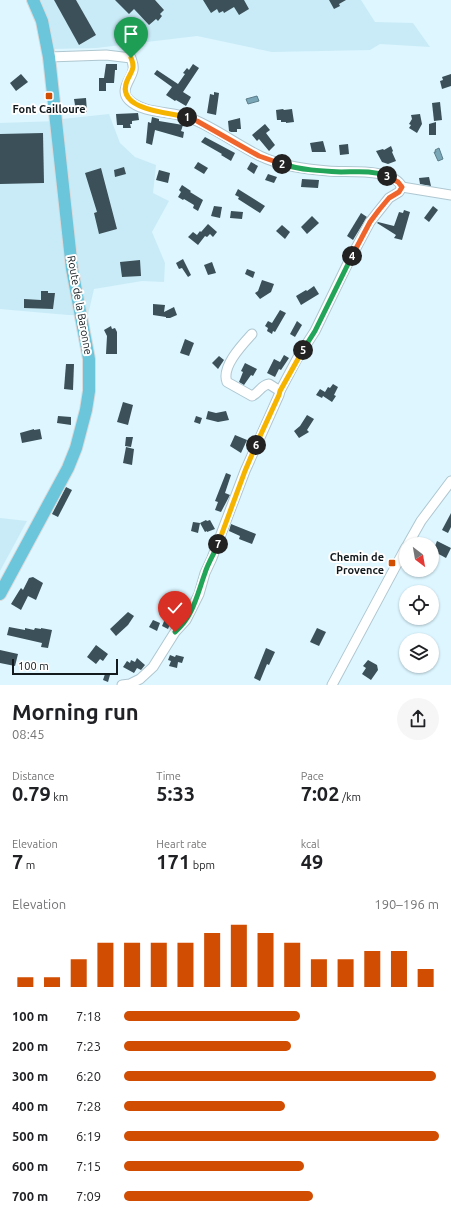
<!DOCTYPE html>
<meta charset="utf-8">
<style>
:root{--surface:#fff;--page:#f6f6f6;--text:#202124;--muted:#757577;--accent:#d14d02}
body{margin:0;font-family:Ubuntu,sans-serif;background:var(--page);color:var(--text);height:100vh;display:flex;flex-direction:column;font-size:15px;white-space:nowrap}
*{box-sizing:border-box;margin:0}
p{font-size:13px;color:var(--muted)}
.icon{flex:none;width:22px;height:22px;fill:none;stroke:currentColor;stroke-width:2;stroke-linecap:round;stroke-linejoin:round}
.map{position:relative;height:685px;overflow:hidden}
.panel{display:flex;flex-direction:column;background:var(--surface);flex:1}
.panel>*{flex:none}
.needle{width:26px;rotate:149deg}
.buttons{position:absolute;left:399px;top:537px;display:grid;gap:8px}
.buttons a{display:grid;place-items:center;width:40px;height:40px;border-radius:50%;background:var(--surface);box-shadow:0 1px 3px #0004;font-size:20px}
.scale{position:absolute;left:12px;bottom:10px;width:106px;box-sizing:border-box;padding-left:4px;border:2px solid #121a1e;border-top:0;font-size:11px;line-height:14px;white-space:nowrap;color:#121a1e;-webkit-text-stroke:3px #fefefe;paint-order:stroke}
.pin{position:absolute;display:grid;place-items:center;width:34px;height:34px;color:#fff;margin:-41px -17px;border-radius:50% 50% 50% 0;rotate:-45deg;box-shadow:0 0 4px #0007}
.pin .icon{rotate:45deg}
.km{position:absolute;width:20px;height:20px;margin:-10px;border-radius:50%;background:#222;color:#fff;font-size:11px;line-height:20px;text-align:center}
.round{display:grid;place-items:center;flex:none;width:42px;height:42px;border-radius:21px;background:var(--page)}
.overview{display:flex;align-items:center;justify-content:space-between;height:68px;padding:0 12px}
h1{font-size:22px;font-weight:700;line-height:30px}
.stats{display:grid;grid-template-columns:repeat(3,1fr);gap:6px;height:68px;padding:4px 12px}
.stats div{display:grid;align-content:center}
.stats b{font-size:20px;font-weight:700}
.stats small{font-size:11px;font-weight:400}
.stats p{font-size:11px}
.chart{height:112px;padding:8px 12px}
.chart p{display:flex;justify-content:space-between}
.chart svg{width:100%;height:72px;margin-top:4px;stroke:var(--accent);stroke-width:6}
ul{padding:0 12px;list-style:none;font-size:13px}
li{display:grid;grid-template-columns:64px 48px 1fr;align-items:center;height:30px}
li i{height:10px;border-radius:5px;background:var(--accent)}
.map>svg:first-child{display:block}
.built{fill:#c9ebf7}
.water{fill:#7aa7b7;stroke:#5b7d89}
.building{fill:#3b5058}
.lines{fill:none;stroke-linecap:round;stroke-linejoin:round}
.minor-casing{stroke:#afc7d0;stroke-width:11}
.major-casing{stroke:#d9dadb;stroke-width:14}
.minor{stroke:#fff;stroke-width:9}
.major{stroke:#6bc5db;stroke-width:12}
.split-1-casing{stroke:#fff;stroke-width:8}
.split-2-casing{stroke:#fff;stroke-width:8}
.split-3-casing{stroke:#fff;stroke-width:8}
.split-4-casing{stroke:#fff;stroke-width:8}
.split-5-casing{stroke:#fff;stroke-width:8}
.split-6-casing{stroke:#fff;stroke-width:8}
.split-7-casing{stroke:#fff;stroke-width:8}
.split-8-casing{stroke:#fff;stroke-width:8}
.split-1{stroke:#f5b400;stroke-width:5}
.split-2{stroke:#f0652b;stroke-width:5}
.split-3{stroke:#22a559;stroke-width:5}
.split-4{stroke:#f0652b;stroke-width:5}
.split-5{stroke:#22a559;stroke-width:5}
.split-6{stroke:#f5b400;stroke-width:5}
.split-7{stroke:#f5b400;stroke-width:5}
.split-8{stroke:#22a559;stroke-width:5}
.poi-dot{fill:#d14d02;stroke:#fefefe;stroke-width:1.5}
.labels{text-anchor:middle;stroke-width:4;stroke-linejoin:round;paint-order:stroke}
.poi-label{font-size:11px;font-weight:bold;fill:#121a1e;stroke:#fefefe}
.street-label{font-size:11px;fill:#121a1e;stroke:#fefefe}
</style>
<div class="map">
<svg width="451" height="685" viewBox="0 0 451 685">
<rect width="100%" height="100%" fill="#ddf6ff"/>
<g class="built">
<polygon points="39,0 361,0 375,22 413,23 430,47 380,44 370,50 272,52 197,36 96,48 52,49 62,119 109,114 120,143 135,157 156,165 153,193 169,201 152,232 165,263 164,282 142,281 94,289 88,315 68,315 0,309 0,123 58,121"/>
<polygon points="0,518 27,521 0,571"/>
</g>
<g class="water">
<polygon points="257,96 259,101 248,104 246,99"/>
<polygon points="439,148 443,159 438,161 434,152 436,152 435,150"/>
</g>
<g class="building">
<polygon points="54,0 76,0 96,35 79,45"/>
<polygon points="115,0 155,0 164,10 160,14 162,16 158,21 156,19 149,25 134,9 129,14"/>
<polygon points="203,0 244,0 249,9 239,15 234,7 224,13 223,11 219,13 217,9 211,13"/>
<polygon points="329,0 346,0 339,4 340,6 334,9"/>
<polygon points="106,64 117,64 117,70 115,70 114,83 106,83 106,91 99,91 99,78 104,78"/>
<polygon points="193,64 199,68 183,92 191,97 186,106 176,100 175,101 166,95 172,87 154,74 157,70 178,84 185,74 183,73 187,68 189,70"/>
<polygon points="21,74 28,82 16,91 10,83"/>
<polygon points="451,74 451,86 442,89 440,81 443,80 442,77"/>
<polygon points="214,92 219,93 216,115 207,113 210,94 214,95"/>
<polygon points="86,98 87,112 74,113 73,106 75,105 74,99"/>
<polygon points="440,102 442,120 434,121 432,103"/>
<polygon points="283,109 284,110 292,109 294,122 286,123 286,122 281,122 281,120 277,120 276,110"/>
<polygon points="138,113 139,120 132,121 132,124 130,124 131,128 123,128 123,125 117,125 116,114"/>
<polygon points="420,114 422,124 417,133 409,128 411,125 409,124 412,119 411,115"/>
<polygon points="152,117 159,119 159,121 183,125 181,131 184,132 183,138 155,130 152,145 146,143 148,122 151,123"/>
<polygon points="240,118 241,129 237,129 237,132 231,132 229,131 228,121"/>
<polygon points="436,122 436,135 429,135 429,124"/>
<polygon points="265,124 270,130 266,133 275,145 269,151 259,139 257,141 252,135"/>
<polygon points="43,133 44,183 0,184 0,134"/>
<polygon points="205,137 235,153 231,161 221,155 222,154 201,142"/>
<polygon points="323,141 326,152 312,152 310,143"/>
<polygon points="348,144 349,154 340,155 339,145"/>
<polygon points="391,146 393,151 392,152 396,161 388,164 382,162 376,151 383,149 384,150"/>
<polygon points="198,162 208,168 204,174 194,168"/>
<polygon points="251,162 258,166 254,174 247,169"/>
<polygon points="124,167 126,174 115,177 114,170"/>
<polygon points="101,168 117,229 99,234 94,213 97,212 85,173"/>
<polygon points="159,170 170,173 168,183 156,180"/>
<polygon points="268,174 277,177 274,183 265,180"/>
<polygon points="429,177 431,186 420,184 419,178"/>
<polygon points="302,179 319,180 318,188 301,187"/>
<polygon points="182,185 191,191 190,192 203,200 198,211 193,208 194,205 184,199 183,200 178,197 181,192 179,190"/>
<polygon points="238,189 265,206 260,213 238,199 239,197 235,195"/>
<polygon points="214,206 222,207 220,218 211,216"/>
<polygon points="433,206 438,210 429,222 424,218"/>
<polygon points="404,210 410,212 402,240 394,238 396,235 377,223 378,222 394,226 399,212 403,213"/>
<polygon points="231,211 243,212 242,219 230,218"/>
<polygon points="361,213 367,217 353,240 347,236"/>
<polygon points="312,216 319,223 307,234 301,227"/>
<polygon points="208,224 217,232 213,237 210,234 207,237 205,236 198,245 188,237 193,232 197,235 200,231 201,232"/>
<polygon points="282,225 290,232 285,239 276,231"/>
<polygon points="183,259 191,275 188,277 182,268 179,269 176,263"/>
<polygon points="140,260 141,276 122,277 120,262"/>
<polygon points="212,262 216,273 208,275 204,265"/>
<polygon points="247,269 255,272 253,278 245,274"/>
<polygon points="262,280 274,284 271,292 260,299 255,293 258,291"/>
<polygon points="314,286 319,294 301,305 296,296 306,290 307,291"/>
<polygon points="41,291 48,291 48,293 55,293 53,309 24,308 24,299 41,300"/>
<polygon points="153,304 165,305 164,312 174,307 177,315 170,318 166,318 166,317 153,315"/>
<polygon points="280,310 286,313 275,332 273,331 272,334 267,331 268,328 265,326 268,321 272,323"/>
<polygon points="297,321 302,325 295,337 290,334"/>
<polygon points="111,326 112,329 115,328 117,332 117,354 106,354 107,336 104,330"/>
<polygon points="185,339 194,343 189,356 180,353"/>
<polygon points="284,355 289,358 281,370 279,369 275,377 267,373 274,359 280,362"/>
<polygon points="219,356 224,360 218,369 212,363"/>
<polygon points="245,363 257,369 253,376 251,375 244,385 239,382 243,372 241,371"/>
<polygon points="66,364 74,364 73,390 64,389"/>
<polygon points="333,384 338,387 334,395 336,396 332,402 323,396 322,398 316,395 320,389 325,392 328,387 330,388"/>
<polygon points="123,402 133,405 128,425 117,422"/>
<polygon points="208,411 216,413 226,411 229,420 218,422 206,419"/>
<polygon points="307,415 314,419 307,430 309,432 299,438 294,431 300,426"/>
<polygon points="58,416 71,417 71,425 57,423"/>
<polygon points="196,416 202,418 200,424 194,422"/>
<polygon points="34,429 34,430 40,429 42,439 22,443 20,433"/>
<polygon points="235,435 247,440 241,453 230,446"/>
<polygon points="126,437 133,437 131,447 125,446"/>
<polygon points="126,447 134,449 132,465 123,463"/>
<polygon points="226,473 231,475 225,493 230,495 221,512 215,510 218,502 215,501"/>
<polygon points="66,487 72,490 58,517 52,514"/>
<polygon points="451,513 451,527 448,533 442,530"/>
<polygon points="206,520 207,521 210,520 215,529 207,532 207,531 205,532 200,523"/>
<polygon points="193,522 200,523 198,533 191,531"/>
<polygon points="231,524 256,534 252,544 239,539 240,536 229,531"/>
<polygon points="437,541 451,548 446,558 433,551"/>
<polygon points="33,577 43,583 36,600 28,596 21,610 11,604 19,591 21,588 23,590 29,578"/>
<polygon points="128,612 134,616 128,625 116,636 110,629"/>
<polygon points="165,619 171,622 168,629 162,626"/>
<polygon points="153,620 160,623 157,631 149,627"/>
<polygon points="9,627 25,630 25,628 34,630 35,628 41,629 41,628 52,630 48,648 41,647 42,643 7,635"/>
<polygon points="317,628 326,632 319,646 310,642"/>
<polygon points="96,645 108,654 103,661 100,659 96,664 87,657"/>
<polygon points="266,648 275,652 269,665 267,664 260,681 254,678"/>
<polygon points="0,650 18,654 15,666 0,663"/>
<polygon points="170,655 175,657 176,655 184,657 182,663 178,662 177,668 169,666 171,661 168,660"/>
<polygon points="137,658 145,665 141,670 137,668 134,673 123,667 127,661 130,663 131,660 135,662"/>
<polygon points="368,660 377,665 378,670 371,680 362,674 366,668 363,666"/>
<polygon points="105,674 110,675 108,682 103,680"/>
</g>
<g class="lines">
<g class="minor-casing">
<g id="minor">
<path d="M49,57L106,55L131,58C132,62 134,65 133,70C131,80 119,90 129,100C143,114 173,111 190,118C214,127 237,145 260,156C281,166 305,169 328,171C346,173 393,167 402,187"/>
<polyline points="402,187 451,195"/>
<path d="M252,334C242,345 221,367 227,382L252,396C259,393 261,385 269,384L280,391"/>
<polyline points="408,544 421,521 451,481"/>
<polyline points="122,685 130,684 140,679 153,667 175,632 186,620 199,594 205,573 212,558 245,471 279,395 280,391 297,359 315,331 349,261 370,222 389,198 399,192 402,187"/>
<polyline points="332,685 406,547"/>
</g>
</g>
<g class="major-casing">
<polyline id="major" points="0,594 68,468 76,448 86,410 89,391 89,359 72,269 49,57 42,21 33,0"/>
</g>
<use href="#minor" class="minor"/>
<use href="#major" class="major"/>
</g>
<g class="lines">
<g class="split-1-casing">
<path id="split-1" d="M131,58C136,69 131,71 127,81C115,110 169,113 187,117"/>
</g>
<g class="split-2-casing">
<polyline id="split-2" points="187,117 197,121 259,156 282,164"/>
</g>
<g class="split-3-casing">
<path id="split-3" d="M282,164C301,170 321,171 341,172C356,172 372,170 387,176"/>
</g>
<g class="split-4-casing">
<polyline id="split-4" points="352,256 370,222 379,210 389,198 399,192 402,187 398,182 387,176"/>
</g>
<g class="split-5-casing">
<polyline id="split-5" points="303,350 315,331 352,256"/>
</g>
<g class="split-6-casing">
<polyline id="split-6" points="256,445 279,395 280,391 303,350"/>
</g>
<g class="split-7-casing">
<polyline id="split-7" points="218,544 245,471 256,445"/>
</g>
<g class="split-8-casing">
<path id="split-8" d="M175,632C193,617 197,595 205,573C208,563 214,554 218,544"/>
</g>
<use href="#split-1" class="split-1"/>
<use href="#split-2" class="split-2"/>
<use href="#split-3" class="split-3"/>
<use href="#split-4" class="split-4"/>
<use href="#split-5" class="split-5"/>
<use href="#split-6" class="split-6"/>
<use href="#split-7" class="split-7"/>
<use href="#split-8" class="split-8"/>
</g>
<g class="poi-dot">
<rect x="45" y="92" width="8" height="8" rx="2"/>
<rect x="388" y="559" width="8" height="8" rx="2"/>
</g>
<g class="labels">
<g class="poi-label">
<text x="49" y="113">Font Cailloure</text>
<text x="384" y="561" text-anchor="end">Chemin de<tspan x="384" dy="13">Provence</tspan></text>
</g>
<g class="street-label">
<text transform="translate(80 305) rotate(80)" y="4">Route de la Baronne</text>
</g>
</g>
</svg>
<div class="buttons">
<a><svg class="needle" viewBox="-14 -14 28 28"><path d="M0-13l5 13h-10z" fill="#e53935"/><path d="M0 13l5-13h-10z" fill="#757577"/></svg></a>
<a><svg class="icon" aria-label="locate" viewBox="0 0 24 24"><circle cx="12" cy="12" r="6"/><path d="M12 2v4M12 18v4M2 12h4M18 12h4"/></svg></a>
<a><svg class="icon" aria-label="layers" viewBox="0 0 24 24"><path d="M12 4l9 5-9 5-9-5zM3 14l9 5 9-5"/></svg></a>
</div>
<div class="scale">100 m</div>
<div class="pin" style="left:131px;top:58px;background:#1e9e55"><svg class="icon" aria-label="arrive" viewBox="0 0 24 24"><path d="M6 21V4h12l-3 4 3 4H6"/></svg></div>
<div class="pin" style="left:175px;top:632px;background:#d93025"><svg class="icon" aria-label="check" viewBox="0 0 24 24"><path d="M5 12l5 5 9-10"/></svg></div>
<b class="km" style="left:187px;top:117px">1</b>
<b class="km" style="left:282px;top:164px">2</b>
<b class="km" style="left:387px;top:176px">3</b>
<b class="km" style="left:352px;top:256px">4</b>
<b class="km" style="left:303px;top:350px">5</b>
<b class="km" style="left:256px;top:445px">6</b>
<b class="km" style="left:218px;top:544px">7</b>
</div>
<section class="panel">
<div class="overview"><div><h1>Morning run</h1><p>08:45</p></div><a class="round"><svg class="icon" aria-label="share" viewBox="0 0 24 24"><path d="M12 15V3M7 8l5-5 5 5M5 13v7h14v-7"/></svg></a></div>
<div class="stats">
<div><p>Distance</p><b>0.79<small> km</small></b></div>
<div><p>Time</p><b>5:33</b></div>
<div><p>Pace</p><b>7:02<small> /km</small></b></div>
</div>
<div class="stats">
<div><p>Elevation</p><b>7<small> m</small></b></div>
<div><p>Heart rate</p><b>171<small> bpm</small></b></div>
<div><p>kcal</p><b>49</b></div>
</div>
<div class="chart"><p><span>Elevation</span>190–196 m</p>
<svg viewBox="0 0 160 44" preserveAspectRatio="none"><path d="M5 44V38M15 44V38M25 44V27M35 44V17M45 44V17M55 44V17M65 44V17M75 44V11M85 44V6M95 44V11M105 44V17M115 44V27M125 44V27M135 44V22M145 44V22M155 44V33"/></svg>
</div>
<ul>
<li><b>100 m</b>7:18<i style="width:56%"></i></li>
<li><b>200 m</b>7:23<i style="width:53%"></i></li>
<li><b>300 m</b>6:20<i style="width:99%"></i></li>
<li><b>400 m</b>7:28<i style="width:51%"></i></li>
<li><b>500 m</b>6:19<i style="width:100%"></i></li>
<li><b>600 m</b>7:15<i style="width:57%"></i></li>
<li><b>700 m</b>7:09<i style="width:60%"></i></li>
</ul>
</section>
